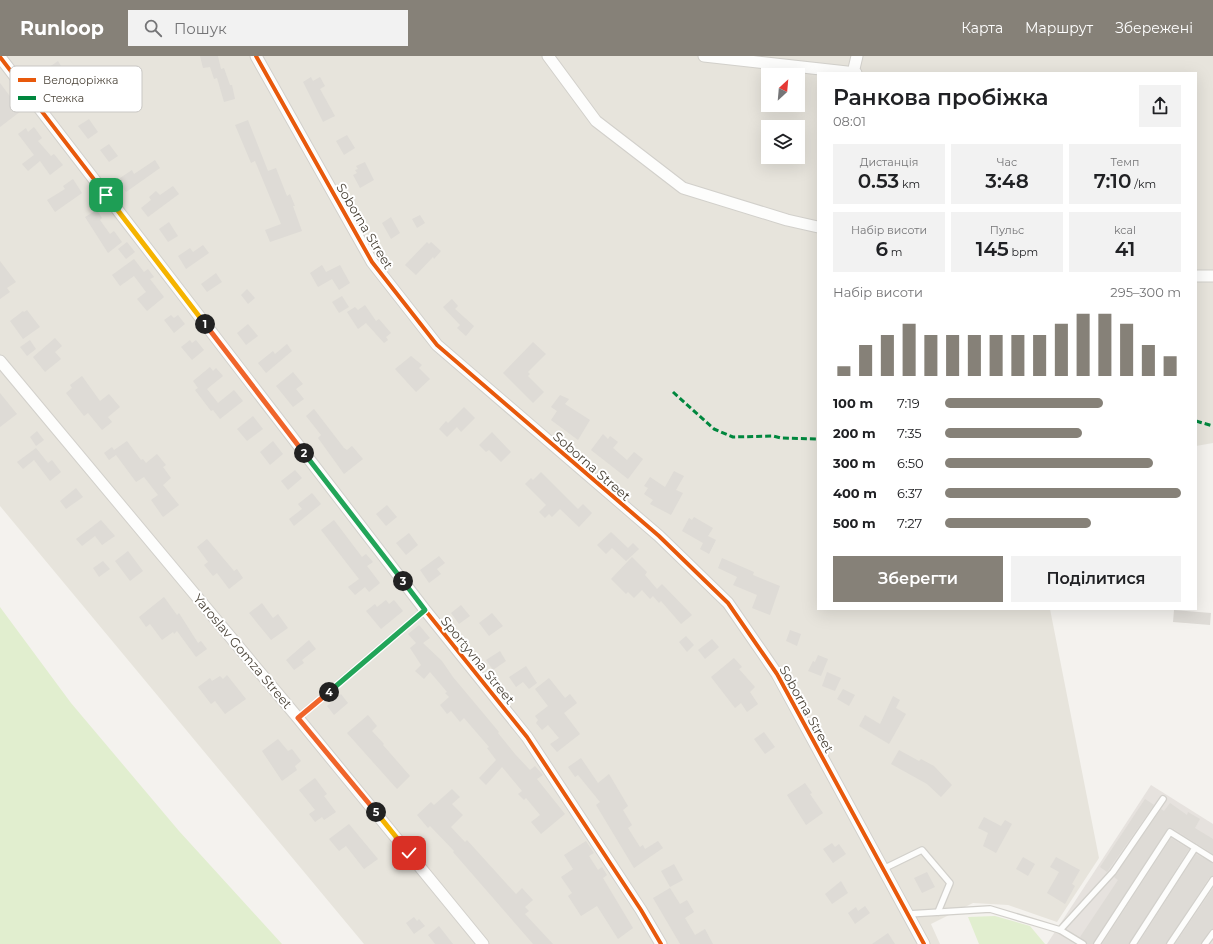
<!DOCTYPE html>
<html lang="uk">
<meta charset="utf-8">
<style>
:root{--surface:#fff;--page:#f2f2f2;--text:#202124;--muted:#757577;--accent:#868178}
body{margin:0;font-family:Montserrat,sans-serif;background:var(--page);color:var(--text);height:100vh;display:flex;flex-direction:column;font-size:15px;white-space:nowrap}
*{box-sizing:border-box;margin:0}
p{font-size:13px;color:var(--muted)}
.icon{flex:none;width:22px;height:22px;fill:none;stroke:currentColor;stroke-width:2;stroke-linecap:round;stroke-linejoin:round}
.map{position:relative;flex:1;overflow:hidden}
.details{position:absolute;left:817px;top:16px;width:380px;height:538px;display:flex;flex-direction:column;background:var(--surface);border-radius:0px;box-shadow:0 4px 16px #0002}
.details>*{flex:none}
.needle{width:26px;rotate:26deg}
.fabs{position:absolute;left:761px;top:12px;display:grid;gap:8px}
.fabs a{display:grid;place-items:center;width:44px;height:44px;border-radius:0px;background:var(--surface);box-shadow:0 4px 16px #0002;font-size:20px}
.pin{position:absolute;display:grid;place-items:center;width:34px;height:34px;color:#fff;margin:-17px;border-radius:8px;box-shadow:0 2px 6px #0006}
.km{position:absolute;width:20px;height:20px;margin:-10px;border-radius:50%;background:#222;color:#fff;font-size:11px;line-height:20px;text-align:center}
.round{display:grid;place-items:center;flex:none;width:42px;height:42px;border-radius:0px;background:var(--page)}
.summary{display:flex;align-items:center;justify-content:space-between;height:68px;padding:0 16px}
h1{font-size:22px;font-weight:600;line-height:30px}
.metrics{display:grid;grid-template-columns:repeat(3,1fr);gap:6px;height:68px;padding:4px 16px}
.metrics div{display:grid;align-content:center;border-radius:0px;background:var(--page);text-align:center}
.metrics b{font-size:20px;font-weight:600}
.metrics small{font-size:11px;font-weight:400}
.metrics p{font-size:11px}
.chart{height:112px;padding:8px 16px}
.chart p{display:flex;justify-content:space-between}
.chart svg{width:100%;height:72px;margin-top:4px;stroke:var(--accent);stroke-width:6}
.primary-button{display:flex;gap:8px;margin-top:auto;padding:8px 16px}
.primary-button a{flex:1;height:46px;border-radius:0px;background:var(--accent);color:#fff;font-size:16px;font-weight:600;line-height:46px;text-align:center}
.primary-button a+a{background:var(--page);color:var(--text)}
ul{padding:0 16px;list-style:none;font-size:13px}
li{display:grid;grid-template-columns:64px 48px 1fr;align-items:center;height:30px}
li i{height:10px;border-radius:5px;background:var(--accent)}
header{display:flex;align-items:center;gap:24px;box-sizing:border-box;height:56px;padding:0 20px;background:var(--accent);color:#fff}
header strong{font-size:19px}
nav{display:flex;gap:22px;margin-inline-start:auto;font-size:14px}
.search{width:280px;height:36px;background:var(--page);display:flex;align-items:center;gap:10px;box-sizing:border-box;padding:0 14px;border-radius:0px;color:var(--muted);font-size:15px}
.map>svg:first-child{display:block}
.residential{fill:#e7e4dc;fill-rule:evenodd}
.industrial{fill:#e6e2de}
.green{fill:#e1eecf}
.building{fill:#dedbd6}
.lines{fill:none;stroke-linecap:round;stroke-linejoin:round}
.lane-casing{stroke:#d2d0cb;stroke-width:8}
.street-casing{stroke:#d2d0cb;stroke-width:13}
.lane{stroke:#fdfdfc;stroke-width:5.5}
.street{stroke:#fdfdfc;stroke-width:11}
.quiet{stroke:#00873e;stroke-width:3;stroke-dasharray:6 3;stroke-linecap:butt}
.cycleway-casing{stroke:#fff;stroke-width:6}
.cycleway{stroke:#e8590c;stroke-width:4}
.split-1-casing{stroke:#fff;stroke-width:8}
.split-2-casing{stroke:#fff;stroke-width:8}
.split-3-casing{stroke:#fff;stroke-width:8}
.split-4-casing{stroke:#fff;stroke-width:8}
.split-5-casing{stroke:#fff;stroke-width:8}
.split-6-casing{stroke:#fff;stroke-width:8}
.split-1{stroke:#f5b400;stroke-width:5}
.split-2{stroke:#f0652b;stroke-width:5}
.split-3{stroke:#22a559;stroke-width:5}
.split-4{stroke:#22a559;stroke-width:5}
.split-5{stroke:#f0652b;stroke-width:5}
.split-6{stroke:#f5b400;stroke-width:5}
.labels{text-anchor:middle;stroke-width:4;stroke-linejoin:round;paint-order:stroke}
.street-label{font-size:13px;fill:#4b4439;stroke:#fff}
.key{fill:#fff;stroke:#c9c7c4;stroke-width:1}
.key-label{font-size:11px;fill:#4b4439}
</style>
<header>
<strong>Runloop</strong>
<div class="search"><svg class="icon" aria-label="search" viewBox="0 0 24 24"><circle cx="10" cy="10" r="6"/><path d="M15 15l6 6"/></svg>Пошук</div>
<nav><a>Карта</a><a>Маршрут</a><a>Збережені</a></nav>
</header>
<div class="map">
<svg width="1213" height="888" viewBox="0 0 1213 888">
<rect width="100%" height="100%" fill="#f4f2ee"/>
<path class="residential" d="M0,0H1213V387L1196,390V17H818V553H1050L1099,802L1057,866L1008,849L973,847L931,868L940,888H364L0,450ZM768,19H798V49H768ZM768,71H798V101H768Z"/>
<polygon class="industrial" points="1151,729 1213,768 1213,888 1047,888"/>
<g class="green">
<polygon points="0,551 71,647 179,775 282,888 0,888"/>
<polygon points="995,860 1030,870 1045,888 979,888 968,861"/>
</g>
<g class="building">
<polygon points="200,0 218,0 221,13 224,12 230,29 232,29 235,43 224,46 217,22 214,23 210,11 203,12"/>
<polygon points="58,5 66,18 48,30 39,18"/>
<polygon points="311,21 313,25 320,21 325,30 320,33 335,60 323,66 303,26"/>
<polygon points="0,27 21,55 0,71"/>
<polygon points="89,63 98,76 88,83 78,70"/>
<polygon points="248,64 268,115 276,112 287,140 290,138 295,150 293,150 302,175 270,186 265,174 281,168 255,105 251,107 235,69"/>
<polygon points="34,71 42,82 38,85 51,100 54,98 63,109 50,119 40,105 28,115 22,108 34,99 18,78 26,72 28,76"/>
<polygon points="347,79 355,92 344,99 336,85"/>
<polygon points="109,88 118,100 109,106 100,94"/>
<polygon points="155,104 160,112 126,136 117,124 132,114 134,118"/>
<polygon points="365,106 374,124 360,132 353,119 357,117 355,114 358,113 356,110"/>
<polygon points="73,123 82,137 55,156 47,144 65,133 63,130"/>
<polygon points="173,130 179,138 148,161 141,152 151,144 149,141 156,135 160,139"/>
<polygon points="97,154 102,162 100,164 110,178 114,175 122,186 108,197 85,161"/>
<polygon points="420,159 425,167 417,172 412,163"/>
<polygon points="391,161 400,177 391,183 382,167"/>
<polygon points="169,166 178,180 168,186 159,173"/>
<polygon points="127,186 135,196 126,203 118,193"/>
<polygon points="427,186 429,188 431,186 441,195 434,203 433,201 416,219 405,209"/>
<polygon points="203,189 209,197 186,213 178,200 190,192 193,196"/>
<polygon points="134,203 144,216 148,213 154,221 150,223 164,241 147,255 137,243 146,236 134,220 120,230 112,219"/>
<polygon points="0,205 16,226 7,232 10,236 0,243"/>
<polygon points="322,209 326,216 340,209 350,227 339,234 332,223 318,231 310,217"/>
<polygon points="216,217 222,226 207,236 201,228"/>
<polygon points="247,233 255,242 248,248 241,239"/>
<polygon points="342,240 349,251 339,257 332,246"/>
<polygon points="452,243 458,250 455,253 474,270 466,280 457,272 460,269 443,251"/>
<polygon points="365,249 376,265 379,263 391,277 386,281 388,284 384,287 366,267 358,273 347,256 355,251 358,254"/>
<polygon points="27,254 40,271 23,283 10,265 23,255 24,256"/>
<polygon points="171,259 174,262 178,259 185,268 174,277 164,264"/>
<polygon points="248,268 258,280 246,289 237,277"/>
<polygon points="55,282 62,290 55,296 61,303 45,316 33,301"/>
<polygon points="30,284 36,293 27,300 20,291"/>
<polygon points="190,284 192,287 196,284 204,294 192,304 181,291"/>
<polygon points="533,286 546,298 528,316 530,318 528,320 544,336 533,347 503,317"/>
<polygon points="287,288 292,295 266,317 258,307 273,295 275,298"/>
<polygon points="411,300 422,309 419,312 430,323 416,336 395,313"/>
<polygon points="210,311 213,315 216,312 223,320 207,333 218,347 234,334 243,345 220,363 213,354 211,355 195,334 198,332 193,325"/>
<polygon points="293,316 303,328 296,333 304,343 293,351 276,330"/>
<polygon points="82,320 100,345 109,338 120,351 108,361 112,366 102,374 88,357 84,360 66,337 72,332 70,329"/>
<polygon points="0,337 17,358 0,371"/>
<polygon points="560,339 569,343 565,348 590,364 578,384 551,364 557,355 551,351"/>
<polygon points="464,351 475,362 461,376 457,371 447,381 439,373 446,365 448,367"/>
<polygon points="314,353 344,392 347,394 352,390 363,403 344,418 318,382 321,379 306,360"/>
<polygon points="253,360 263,373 247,385 237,373"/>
<polygon points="37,375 44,384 36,390 30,381"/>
<polygon points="492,376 511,396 501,406 489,394 486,396 479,389"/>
<polygon points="603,378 608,383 610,380 618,386 613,392 627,404 634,396 643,403 628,423 591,394"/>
<polygon points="127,385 141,404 143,403 146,407 157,398 166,409 163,411 171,422 163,429 179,449 163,461 151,444 158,439 144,421 136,426 116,399 109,404 104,397 112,391 114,394"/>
<polygon points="273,385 283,398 270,409 260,396"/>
<polygon points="36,392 48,407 52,404 61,416 50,425 34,404 23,413 17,406"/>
<polygon points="295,414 302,422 288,434 281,425"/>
<polygon points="674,415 684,420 676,434 683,437 671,459 650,448 653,444 644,438 648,432 644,430 650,421 665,431"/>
<polygon points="541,416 578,453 583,448 592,457 579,471 560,453 552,461 549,458 545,462 539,456 546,449 525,428 531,422 533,424"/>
<polygon points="76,432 83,441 66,453 60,445"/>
<polygon points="312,437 321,448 294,470 289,463 302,453 298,448"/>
<polygon points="387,449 397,461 386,470 376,458"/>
<polygon points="694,461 713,472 708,480 716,484 709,498 700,493 703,487 682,475 689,462 692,464"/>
<polygon points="101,464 115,480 102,489 95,480 82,490 76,483"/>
<polygon points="334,464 362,501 366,498 373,506 367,510 380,527 369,536 365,531 355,539 348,531 359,523 321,474"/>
<polygon points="611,476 628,492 633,487 639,493 626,505 612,492 606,498 597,489"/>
<polygon points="409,477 418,489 406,499 396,487"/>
<polygon points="207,483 234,515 237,513 243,522 229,533 217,517 213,520 204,509 208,506 197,491"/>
<polygon points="128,495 143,515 130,525 115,505"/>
<polygon points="439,500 445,507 437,513 441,518 429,527 420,514"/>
<polygon points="632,501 647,516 645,519 657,533 662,528 692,559 681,568 661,545 659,547 653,540 650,543 642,534 634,542 628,536 626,538 611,523"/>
<polygon points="722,502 754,516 753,519 780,530 770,559 752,552 757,539 733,529 737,521 718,512"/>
<polygon points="103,505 110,513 99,521 93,512"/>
<polygon points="164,541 177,559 179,557 198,587 201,585 207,593 196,601 177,575 174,578 173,576 162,584 150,568 146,571 139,561"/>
<polygon points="386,544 389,548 394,544 403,555 381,573 366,555 375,548 377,551"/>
<polygon points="262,547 273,562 278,558 288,572 271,584 249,557"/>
<polygon points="461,549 470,560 459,568 451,557"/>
<polygon points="1174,554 1211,557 1210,569 1173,566"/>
<polygon points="492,557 503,570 489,580 479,567"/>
<polygon points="419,569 430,582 423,587 442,605 453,621 499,676 498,677 515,698 530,714 535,710 543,719 537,723 565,758 541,778 531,766 540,759 526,742 524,744 518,738 522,735 502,711 486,729 479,722 496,704 487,692 489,691 464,662 460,666 451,655 447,658 440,649 449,641 445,637 447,636 430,616 424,623 415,615 421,609 410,592 416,587 408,578"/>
<polygon points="790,574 801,578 797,590 786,585"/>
<polygon points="686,580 694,589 687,596 679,586"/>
<polygon points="712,583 719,591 705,603 698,594"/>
<polygon points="309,584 316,593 302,604 304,607 294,614 286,604"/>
<polygon points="500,595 506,605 493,614 486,604"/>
<polygon points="818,599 828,603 821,620 808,615 813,605 815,606"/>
<polygon points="734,602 742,611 739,613 755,631 750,636 758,648 747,656 741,647 735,652 711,621"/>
<polygon points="526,610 537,627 529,633 523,626 516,631 509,621"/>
<polygon points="827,616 841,622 835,635 822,630"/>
<polygon points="227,619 246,643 225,658 215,645 211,648 198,631 210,622 212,625 220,620 223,623"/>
<polygon points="549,622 565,642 570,638 577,647 564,657 580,678 557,696 550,688 559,682 548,669 542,674 536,667 538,664 535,660 548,650 535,633"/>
<polygon points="843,633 855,639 849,650 837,643"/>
<polygon points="341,638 348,647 334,659 327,650"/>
<polygon points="893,640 900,644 896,652 906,658 889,688 859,670 865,659 880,668"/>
<polygon points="368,659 377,670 372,675 384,688 383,689 410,720 397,733 347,677"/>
<polygon points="764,676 775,691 765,698 754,683"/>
<polygon points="278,683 288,695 292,693 301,705 295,710 297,714 282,725 262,695"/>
<polygon points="899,694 919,705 921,703 934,710 952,729 941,741 927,728 891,708"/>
<polygon points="581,702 598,727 609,718 628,750 623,754 632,769 628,772 640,791 643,789 645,793 658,785 663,792 634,812 596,749 600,746 578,719 575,721 568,711"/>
<polygon points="315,722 327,738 324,740 336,756 324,764 322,761 315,766 309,758 315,754 299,734"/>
<polygon points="805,727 812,737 810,738 823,757 806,769 787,739"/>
<polygon points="452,733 460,741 452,748 463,759 451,771 465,786 467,784 516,838 522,832 533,844 525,851 529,855 525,858 553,888 533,888 453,796 454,795 430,770 428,772 417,759 431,746 434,749"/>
<polygon points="1145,743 1154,749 1107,816 1100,811"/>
<polygon points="1170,747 1187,759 1188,756 1200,763 1195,772 1213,783 1213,798 1172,772 1168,772 1093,888 1087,888 1080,881 1118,824 1114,821 1161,753 1164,755"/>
<polygon points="984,761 1001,770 1005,764 1012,768 996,797 983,790 988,777 978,772"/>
<polygon points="349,768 378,803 364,813 346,790 339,795 329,783"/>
<polygon points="1171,782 1189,793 1129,888 1102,888"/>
<polygon points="586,785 594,797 589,800 598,814 602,811 607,819 603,822 633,872 618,883 597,850 581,860 568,840 572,837 561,821 573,813 564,799"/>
<polygon points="832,787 835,791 839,788 846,798 833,807 823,793"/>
<polygon points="1196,798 1213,807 1213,820 1209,822 1166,888 1138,888"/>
<polygon points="1023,801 1035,808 1028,820 1016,813"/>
<polygon points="1056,801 1080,814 1072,828 1075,830 1065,848 1047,837 1059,816 1050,811"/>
<polygon points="674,808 683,824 670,831 661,815"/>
<polygon points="927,816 935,831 922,837 914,822"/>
<polygon points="841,825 848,837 832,848 825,838"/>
<polygon points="670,832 680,848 687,844 694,856 685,862 695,879 705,873 713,888 680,888 653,842"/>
<polygon points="1213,832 1213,873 1210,874 1201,888 1175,888"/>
<polygon points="865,850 870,857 855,868 848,857 856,851 858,855"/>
<polygon points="414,861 417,865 419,863 425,870 414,878 406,867"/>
<polygon points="439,870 453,888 435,888 428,879"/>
<polygon points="888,877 895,888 872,888"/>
</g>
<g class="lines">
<g class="lane-casing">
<g id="lane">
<polyline points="298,662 425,554"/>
<polyline points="883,813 922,794 950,827 938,856"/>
<polyline points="908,858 990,853 1060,874 1113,816 1163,743"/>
<polyline points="1060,874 1083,888"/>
<polyline points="1097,888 1170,776 1213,803"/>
<polyline points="1133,888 1195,792"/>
<polyline points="1170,888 1213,824"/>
<polyline points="1205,888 1213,877"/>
</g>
</g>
<g class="street-casing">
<g id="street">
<polyline points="256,0 372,206 437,289 659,480 728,547 777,618 924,888"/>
<polyline points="548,0 596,65 683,132 787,164 818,171"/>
<polyline points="704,0 856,17"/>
<polyline points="0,1 425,554 527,681 641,854 661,888"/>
<polyline points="853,17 857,0"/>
<polyline points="1196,220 1213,220"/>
<polyline points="0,305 298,662 483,888"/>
</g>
</g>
<use href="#lane" class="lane"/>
<use href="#street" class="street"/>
<g class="quiet">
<polyline points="673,336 714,373 733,381 773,380 781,382 818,383"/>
<polyline points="1196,365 1213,370"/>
</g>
<g class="cycleway-casing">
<g id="cycleway">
<polyline points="256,0 372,206 437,289 659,480 728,547 777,618 924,888"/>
<polyline points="0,1 425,554 527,681 641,854 661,888"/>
</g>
</g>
<use href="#cycleway" class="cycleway"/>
</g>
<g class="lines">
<g class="split-1-casing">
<polyline id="split-1" points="106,139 205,268"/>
</g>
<g class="split-2-casing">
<polyline id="split-2" points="205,268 304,397"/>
</g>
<g class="split-3-casing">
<polyline id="split-3" points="304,397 403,525"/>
</g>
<g class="split-4-casing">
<polyline id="split-4" points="329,636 425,554 403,525"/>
</g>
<g class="split-5-casing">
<polyline id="split-5" points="329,636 298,662 376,756"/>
</g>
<g class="split-6-casing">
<polyline id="split-6" points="376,756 409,797"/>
</g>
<use href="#split-1" class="split-1"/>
<use href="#split-2" class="split-2"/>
<use href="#split-3" class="split-3"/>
<use href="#split-4" class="split-4"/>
<use href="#split-5" class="split-5"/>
<use href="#split-6" class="split-6"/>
</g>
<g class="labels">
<g class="street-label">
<text transform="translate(365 170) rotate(59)" y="5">Soborna Street</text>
<text transform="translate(592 410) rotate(41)" y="5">Soborna Street</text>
<text transform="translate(243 595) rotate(50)" y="5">Yaroslav Gomza Street</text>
<text transform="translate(478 604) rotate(51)" y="5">Sportyvna Street</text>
<text transform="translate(807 653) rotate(61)" y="5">Soborna Street</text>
</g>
</g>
<rect x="10" y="10" width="132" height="46" rx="6" class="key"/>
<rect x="18" y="22" width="18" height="4" fill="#e8590c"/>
<rect x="18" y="40" width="18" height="4" fill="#00873e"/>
<g class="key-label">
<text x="43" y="28">Велодоріжка</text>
<text x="43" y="46">Стежка</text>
</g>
</svg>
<div class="fabs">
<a><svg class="needle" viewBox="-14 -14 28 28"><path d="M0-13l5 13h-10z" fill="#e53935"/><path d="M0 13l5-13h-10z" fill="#757577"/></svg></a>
<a><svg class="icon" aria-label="layers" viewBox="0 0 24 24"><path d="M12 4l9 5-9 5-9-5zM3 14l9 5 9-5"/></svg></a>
</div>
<div class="pin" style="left:106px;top:139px;background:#1e9e55"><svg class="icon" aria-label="arrive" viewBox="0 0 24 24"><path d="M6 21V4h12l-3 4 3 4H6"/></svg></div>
<div class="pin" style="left:409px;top:797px;background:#d93025"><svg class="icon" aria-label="check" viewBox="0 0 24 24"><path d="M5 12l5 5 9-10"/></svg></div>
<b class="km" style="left:205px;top:268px">1</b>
<b class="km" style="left:304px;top:397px">2</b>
<b class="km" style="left:403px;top:525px">3</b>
<b class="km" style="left:329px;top:636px">4</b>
<b class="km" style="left:376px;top:756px">5</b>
<section class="details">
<div class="summary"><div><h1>Ранкова пробіжка</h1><p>08:01</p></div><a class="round"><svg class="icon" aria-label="share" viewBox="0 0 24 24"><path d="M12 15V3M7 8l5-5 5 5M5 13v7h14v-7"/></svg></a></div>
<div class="metrics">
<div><p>Дистанція</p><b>0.53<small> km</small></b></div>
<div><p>Час</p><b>3:48</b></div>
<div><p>Темп</p><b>7:10<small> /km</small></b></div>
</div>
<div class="metrics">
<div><p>Набір висоти</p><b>6<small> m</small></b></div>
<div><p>Пульс</p><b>145<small> bpm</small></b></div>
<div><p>kcal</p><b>41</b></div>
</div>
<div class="chart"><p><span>Набір висоти</span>295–300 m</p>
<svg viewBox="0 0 160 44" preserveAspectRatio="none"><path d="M5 44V38M15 44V25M25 44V19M35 44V12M45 44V19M55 44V19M65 44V19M75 44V19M85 44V19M95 44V19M105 44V12M115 44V6M125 44V6M135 44V12M145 44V25M155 44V32"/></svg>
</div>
<ul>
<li><b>100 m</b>7:19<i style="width:67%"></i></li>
<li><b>200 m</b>7:35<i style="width:58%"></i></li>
<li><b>300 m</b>6:50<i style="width:88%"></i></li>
<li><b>400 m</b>6:37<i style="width:100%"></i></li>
<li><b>500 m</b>7:27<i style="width:62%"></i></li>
</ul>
<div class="primary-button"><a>Зберегти</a><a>Поділитися</a></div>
</section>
</div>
